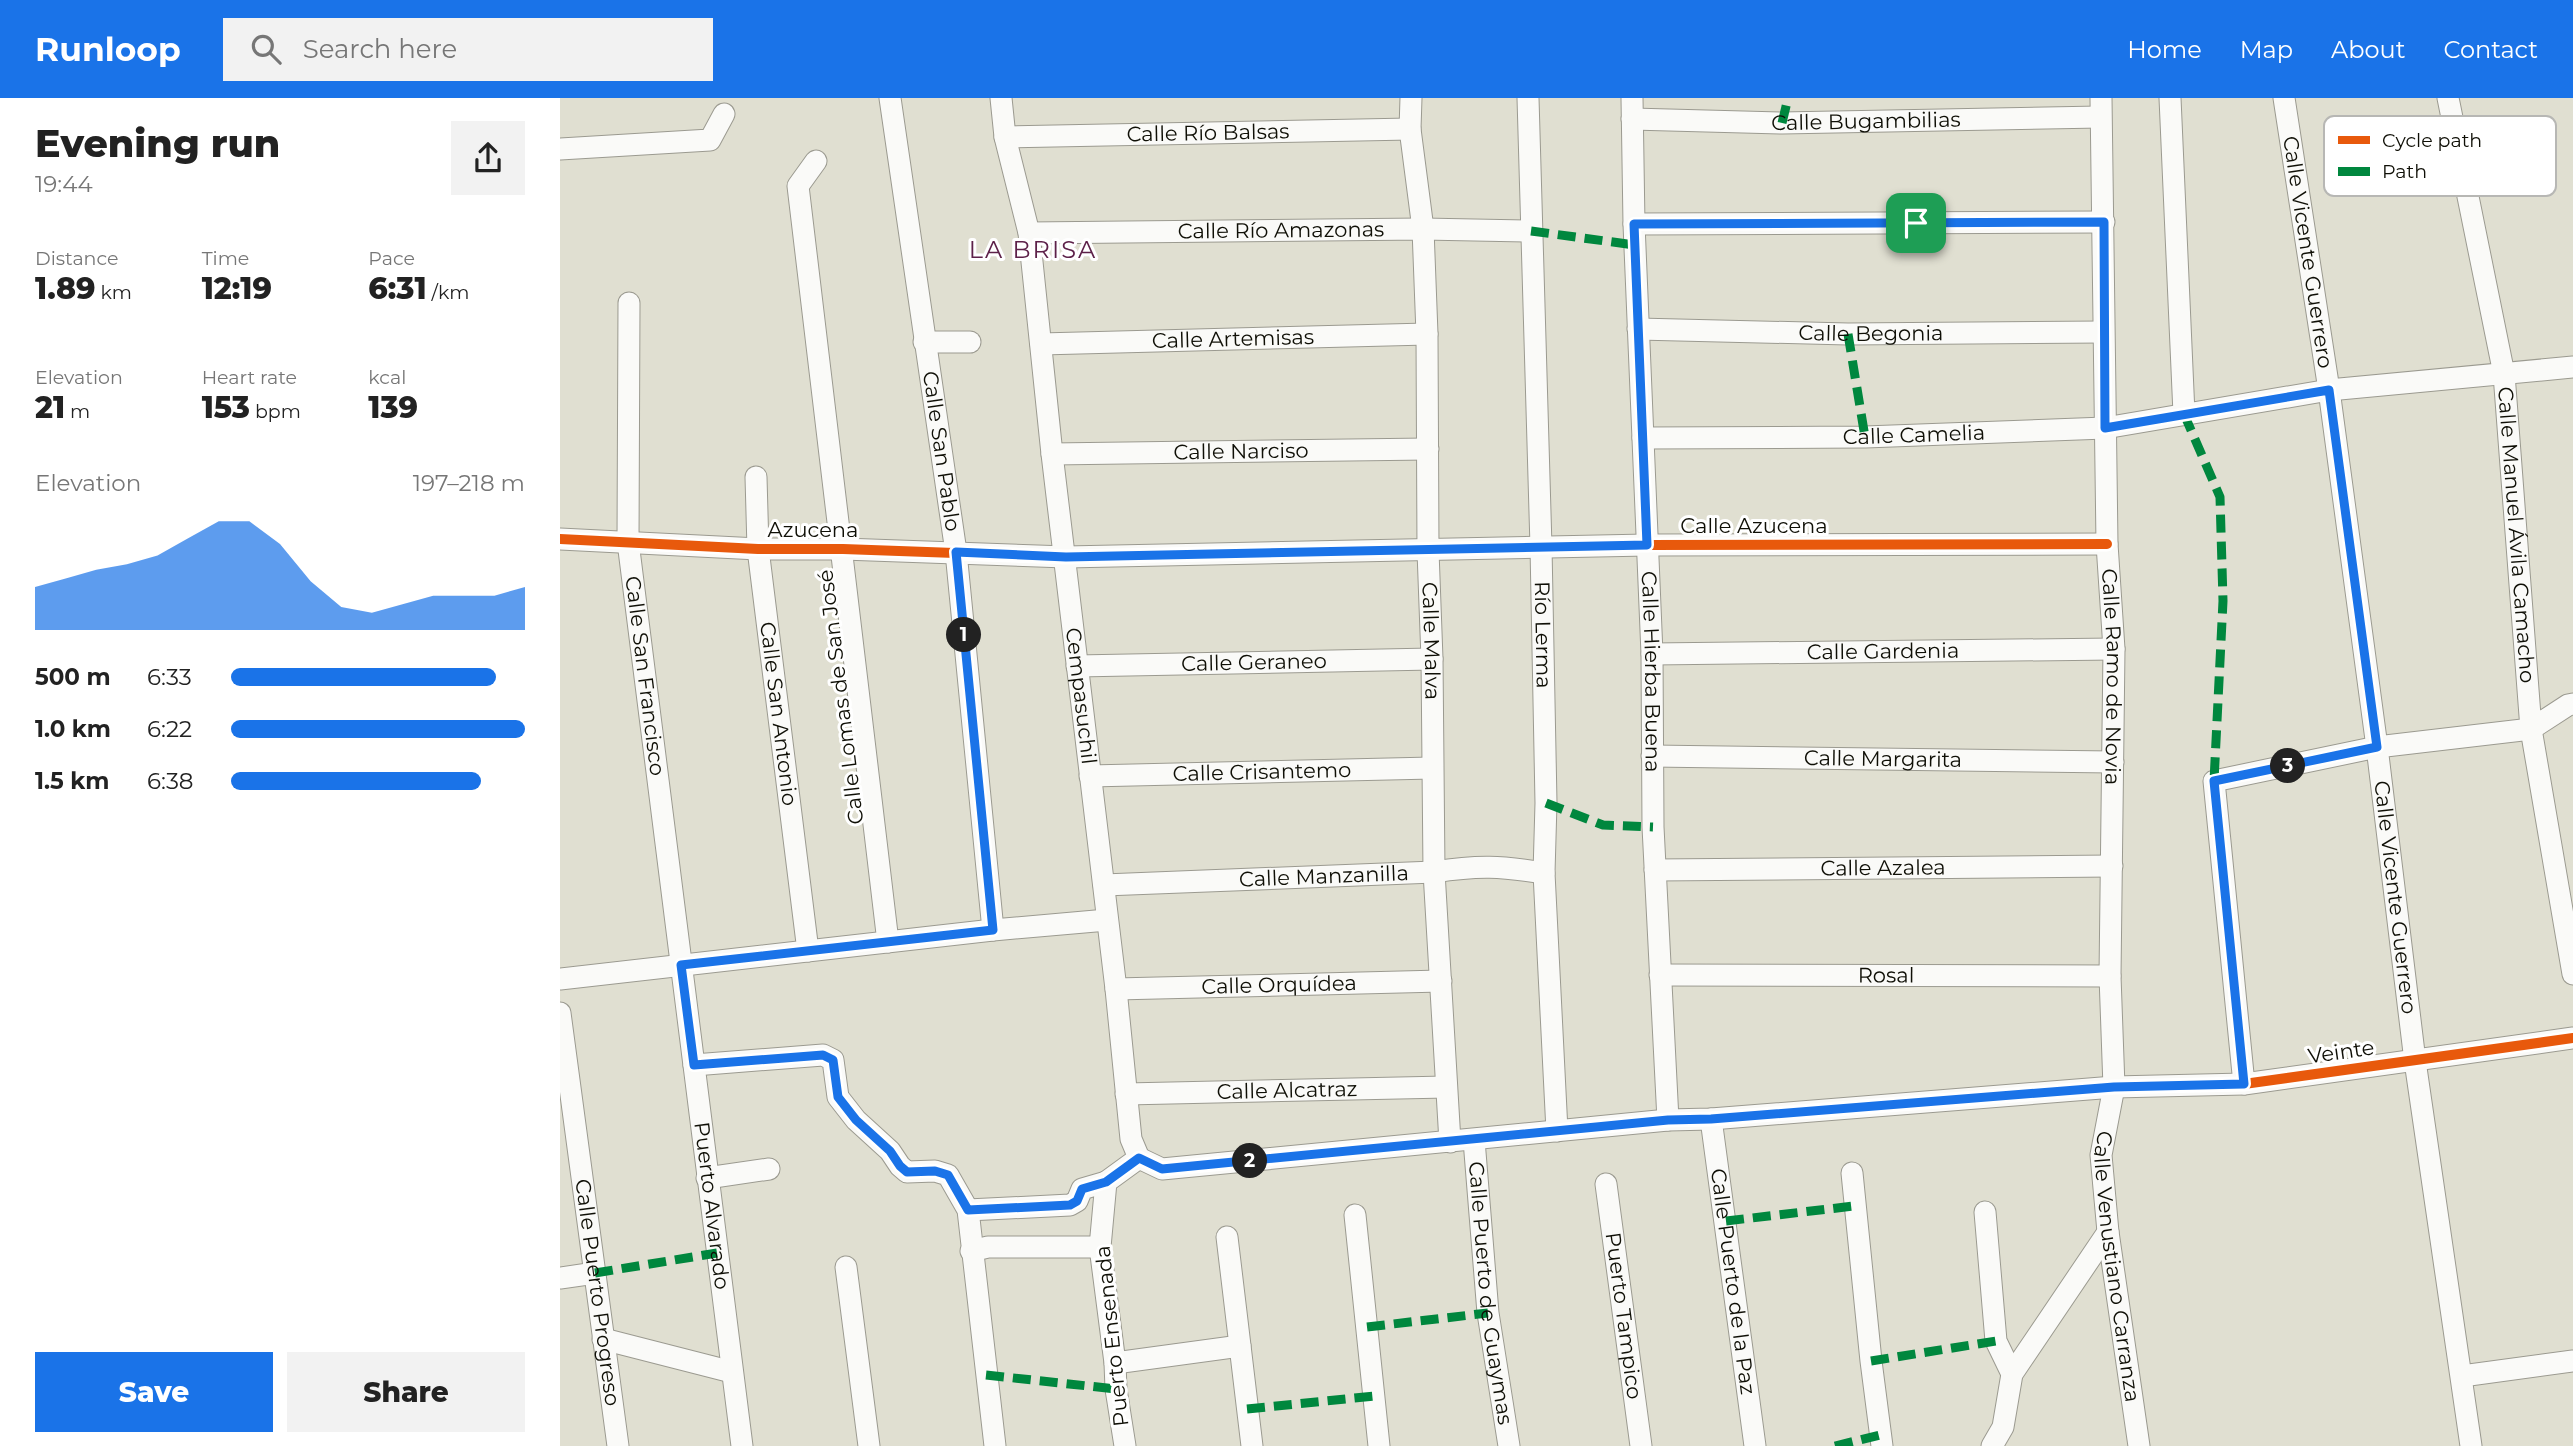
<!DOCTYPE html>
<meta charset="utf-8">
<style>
:root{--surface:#fff;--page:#f2f2f2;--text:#222;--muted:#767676;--accent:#1a73e8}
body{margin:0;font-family:Montserrat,sans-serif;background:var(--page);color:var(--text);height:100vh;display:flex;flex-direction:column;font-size:26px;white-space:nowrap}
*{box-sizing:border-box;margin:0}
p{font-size:23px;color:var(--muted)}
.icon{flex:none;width:38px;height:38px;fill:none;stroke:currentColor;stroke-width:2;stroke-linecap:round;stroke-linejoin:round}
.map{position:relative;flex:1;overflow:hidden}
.sheet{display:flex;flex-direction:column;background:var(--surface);width:560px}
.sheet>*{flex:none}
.pin{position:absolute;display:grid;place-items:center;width:60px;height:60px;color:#fff;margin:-30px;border-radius:14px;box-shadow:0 4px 10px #0006}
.km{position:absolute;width:35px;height:35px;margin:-18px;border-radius:50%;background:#222;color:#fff;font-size:19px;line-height:35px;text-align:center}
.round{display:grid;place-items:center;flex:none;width:74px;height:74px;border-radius:0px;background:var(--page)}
.headline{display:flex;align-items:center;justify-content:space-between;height:119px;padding:0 35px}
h1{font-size:38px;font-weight:800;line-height:52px}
.figures{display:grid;grid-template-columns:repeat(3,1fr);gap:10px;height:119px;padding:7px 35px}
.figures div{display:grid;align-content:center}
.figures b{font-size:30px;font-weight:800}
.figures small{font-size:19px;font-weight:400}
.figures p{font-size:19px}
.chart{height:196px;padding:14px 35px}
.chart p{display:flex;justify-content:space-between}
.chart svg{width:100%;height:126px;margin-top:7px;fill:var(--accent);opacity:.7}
.cta{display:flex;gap:14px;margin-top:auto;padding:14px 35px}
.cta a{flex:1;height:80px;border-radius:0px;background:var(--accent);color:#fff;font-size:28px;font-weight:800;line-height:80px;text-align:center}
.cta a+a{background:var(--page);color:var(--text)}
ul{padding:0 35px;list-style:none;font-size:23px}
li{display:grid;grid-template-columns:112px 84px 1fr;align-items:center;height:52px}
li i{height:18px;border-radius:9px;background:var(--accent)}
header{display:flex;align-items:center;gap:42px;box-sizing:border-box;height:98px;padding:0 35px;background:var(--accent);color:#fff}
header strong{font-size:33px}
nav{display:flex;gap:38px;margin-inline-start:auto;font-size:24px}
.search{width:490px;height:63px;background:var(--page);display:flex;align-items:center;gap:18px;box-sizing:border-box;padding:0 24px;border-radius:0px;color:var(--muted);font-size:26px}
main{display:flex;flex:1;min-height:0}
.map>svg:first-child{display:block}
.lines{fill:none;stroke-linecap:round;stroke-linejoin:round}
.minor-casing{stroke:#9b9a90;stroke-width:23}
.minor{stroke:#fafaf8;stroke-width:21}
.quiet{stroke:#00873e;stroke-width:9;stroke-dasharray:18 9;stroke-linecap:butt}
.cycleway-casing{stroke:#fff;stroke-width:15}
.cycleway{stroke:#e8590c;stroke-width:10}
.route-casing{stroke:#fff;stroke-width:14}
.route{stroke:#1a73e8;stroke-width:9}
.labels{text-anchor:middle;stroke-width:6;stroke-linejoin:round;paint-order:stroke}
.street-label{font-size:21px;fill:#0f0f06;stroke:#fff}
.quarter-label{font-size:24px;letter-spacing:2px;fill:#5d2149;stroke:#fff}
.key{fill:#fff;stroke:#b7b7b4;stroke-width:2}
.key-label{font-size:19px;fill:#0f0f06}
</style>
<header>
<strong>Runloop</strong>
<div class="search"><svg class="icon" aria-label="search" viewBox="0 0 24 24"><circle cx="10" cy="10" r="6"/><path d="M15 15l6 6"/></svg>Search here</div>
<nav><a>Home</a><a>Map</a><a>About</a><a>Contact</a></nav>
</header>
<main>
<section class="sheet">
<div class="headline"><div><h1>Evening run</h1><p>19:44</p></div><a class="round"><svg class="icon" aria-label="share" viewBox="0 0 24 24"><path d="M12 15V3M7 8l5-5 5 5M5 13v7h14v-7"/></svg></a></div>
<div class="figures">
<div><p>Distance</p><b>1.89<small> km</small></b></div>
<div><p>Time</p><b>12:19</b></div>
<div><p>Pace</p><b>6:31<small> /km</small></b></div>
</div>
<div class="figures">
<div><p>Elevation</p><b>21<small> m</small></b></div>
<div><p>Heart rate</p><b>153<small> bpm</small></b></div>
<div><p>kcal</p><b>139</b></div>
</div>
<div class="chart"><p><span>Elevation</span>197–218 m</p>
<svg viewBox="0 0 160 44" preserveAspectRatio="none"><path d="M0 44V29L10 26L20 23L30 21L40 18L50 12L60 6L70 6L80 14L90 27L100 36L110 38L120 35L130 32L140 32L150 32L160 29V44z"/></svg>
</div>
<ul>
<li><b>500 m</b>6:33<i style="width:90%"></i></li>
<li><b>1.0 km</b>6:22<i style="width:100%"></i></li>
<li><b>1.5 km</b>6:38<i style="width:85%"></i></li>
</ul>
<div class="cta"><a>Save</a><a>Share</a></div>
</section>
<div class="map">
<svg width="2013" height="1348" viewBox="0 0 2013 1348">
<rect width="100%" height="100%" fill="#e0dfd1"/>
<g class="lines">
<g class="minor-casing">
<g id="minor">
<path id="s1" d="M330,0L396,454L433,832"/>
<path id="s2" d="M441,0L445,39L469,135L492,356L556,891L571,1041L579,1060"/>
<path id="s3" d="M851,0L850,31L863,131L867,236L868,453L872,561L874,774L890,1044"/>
<path id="s4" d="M968,0L981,449L986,705L984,775L997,1033"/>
<path id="s5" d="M1072,0L1074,126L1092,556L1093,729L1108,1022"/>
<path id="s6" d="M1541,0L1547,446L1554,551L1550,878L1554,989L1541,1057L1548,1134L1579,1348"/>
<polyline points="1610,0 1624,316"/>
<path id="s7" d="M1724,0L1769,292L1817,649L1855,963L1911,1348"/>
<path id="s8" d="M1888,0L1944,276L1971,631L2013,876"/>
<path id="s9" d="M1072,21L1222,25L1540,19"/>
<path id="s10" d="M445,39L850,31"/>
<polyline points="0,51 150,42 164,16"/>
<polyline points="256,63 238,88 328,844"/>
<polyline points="1074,126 1544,124"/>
<path id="s11" d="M469,135L863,131L971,133"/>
<path id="s12" d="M69,205L68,444L182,1348"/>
<path id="s13" d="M1078,231L1288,236L1543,234"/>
<polyline points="364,244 410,244"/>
<path id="s14" d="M481,246L867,236"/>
<path id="s15" d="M1083,340L1305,339L1545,330L1769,292L2013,269"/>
<path id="s16" d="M492,356L868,351"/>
<path id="s17" d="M196,379L198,451L248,853"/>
<polyline points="0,441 198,451 283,451 506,459 1087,447 1547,446"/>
<path id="s18" d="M1092,556L1554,551"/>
<path id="s19" d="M517,568L872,561"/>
<path id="s20" d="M1092,658L1553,664"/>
<path id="s21" d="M530,678L872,670"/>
<path id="s22" d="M1095,772L1552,768"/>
<path id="s23" d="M544,787L874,774C919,767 940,768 984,775"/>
<path id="s24" d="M1100,877L1550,878"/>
<polyline points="0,881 433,832 547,822"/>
<path id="s25" d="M556,891L881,883"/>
<path id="s26" d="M0,915L58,1348"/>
<polyline points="134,967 263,957 273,962 278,999 296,1022 330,1053 340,1068 347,1074 375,1073 388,1077 408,1112 435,1348"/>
<polyline points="1684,986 1654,683 1817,649 1971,631 2008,607 2013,606"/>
<path id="s27" d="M566,996L886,989"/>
<path id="s28" d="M1151,1021L1195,1348"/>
<path id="s29" d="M914,1042L928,1215L949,1348"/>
<polyline points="579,1060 602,1071 1108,1022 1151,1021 1554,989 1684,986 2013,940"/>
<polyline points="1292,1075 1311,1263 1322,1348"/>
<polyline points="147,1080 209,1071"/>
<path id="s30" d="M1046,1086L1081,1348"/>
<polyline points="408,1112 510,1107 517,1103 522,1091 546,1084"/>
<polyline points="1425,1114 1436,1243 1452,1276"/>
<polyline points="795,1117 819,1348"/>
<polyline points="667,1139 692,1348"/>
<polyline points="411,1153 428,1149 540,1149"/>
<polyline points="286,1169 309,1348"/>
<polyline points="0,1180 35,1175"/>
<polyline points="43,1241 172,1274"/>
<polyline points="555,1265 680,1248"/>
<polyline points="1902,1278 2013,1263"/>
<polyline points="565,1348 556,1291 555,1265 540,1149 546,1084 579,1060"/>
<polyline points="1432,1348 1443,1329 1452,1276 1548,1134"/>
</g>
</g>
<use href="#minor" class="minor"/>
<g class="quiet">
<polyline points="1222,25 1228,0"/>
<polyline points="971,133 1075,147"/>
<polyline points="1288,236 1305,339"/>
<polyline points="1624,316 1660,399 1663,503 1654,683"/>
<polyline points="986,705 1043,727 1093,729"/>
<polyline points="1166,1123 1294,1108"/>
<polyline points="35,1175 157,1155"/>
<polyline points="807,1229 928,1215"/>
<polyline points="1311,1263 1436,1243"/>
<polyline points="426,1277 556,1291"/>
<polyline points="687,1311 814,1298"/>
<polyline points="1275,1348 1320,1337"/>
</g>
<g class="cycleway-casing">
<g id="cycleway">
<polyline points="0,441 198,451 283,451 506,459 1087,447 1547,446"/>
<polyline points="579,1060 602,1071 1108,1022 1151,1021 1554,989 1684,986 2013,940"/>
</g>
</g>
<use href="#cycleway" class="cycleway"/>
</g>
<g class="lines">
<g class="route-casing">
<polygon id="route" points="1544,124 1545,330 1769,292 1817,649 1654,683 1684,986 1554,989 1151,1021 1108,1022 602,1071 579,1060 546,1084 522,1091 517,1103 510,1107 408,1112 388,1077 375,1073 347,1074 340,1068 330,1053 296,1022 278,999 273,962 263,957 134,967 121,867 433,832 396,454 506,459 1087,447 1074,126"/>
</g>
<use href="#route" class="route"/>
</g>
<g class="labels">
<g class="street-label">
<text dy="7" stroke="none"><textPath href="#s9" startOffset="234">Calle Bugambilias</textPath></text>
<text dy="7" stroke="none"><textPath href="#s10" startOffset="203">Calle Río Balsas</textPath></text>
<text dy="7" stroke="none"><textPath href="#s11" startOffset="252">Calle Río Amazonas</textPath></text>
<text dy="7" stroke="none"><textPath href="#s7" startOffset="156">Calle Vicente Guerrero</textPath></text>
<text dy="7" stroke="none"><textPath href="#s13" startOffset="233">Calle Begonia</textPath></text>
<text dy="7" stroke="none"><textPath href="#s14" startOffset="192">Calle Artemisas</textPath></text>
<text dy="7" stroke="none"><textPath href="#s15" startOffset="271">Calle Camelia</textPath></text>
<text dy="7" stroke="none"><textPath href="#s1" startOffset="357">Calle San Pablo</textPath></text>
<text dy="7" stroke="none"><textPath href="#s16" startOffset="189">Calle Narciso</textPath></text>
<text x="1194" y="435">Calle Azucena</text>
<text x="253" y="439">Azucena</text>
<text dy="7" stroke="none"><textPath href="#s8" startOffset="443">Calle Manuel Ávila Camacho</textPath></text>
<text dy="7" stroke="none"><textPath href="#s4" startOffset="537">Río Lerma</textPath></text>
<text dy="7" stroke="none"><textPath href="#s3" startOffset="544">Calle Malva</textPath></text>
<text dy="7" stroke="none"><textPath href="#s18" startOffset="231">Calle Gardenia</textPath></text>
<text dy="7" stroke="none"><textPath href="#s19" startOffset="177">Calle Geraneo</textPath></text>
<text dy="7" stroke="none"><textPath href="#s5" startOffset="574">Calle Hierba Buena</textPath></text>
<text dy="7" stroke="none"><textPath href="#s6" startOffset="579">Calle Ramo de Novia</textPath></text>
<text dy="7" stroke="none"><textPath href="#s12" startOffset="374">Calle San Francisco</textPath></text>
<text dy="7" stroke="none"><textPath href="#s2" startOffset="604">Cempasuchil</textPath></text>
<text transform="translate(281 599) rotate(-97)" y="7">Calle Lomas de San José</text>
<text dy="7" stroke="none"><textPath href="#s17" startOffset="238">Calle San Antonio</textPath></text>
<text dy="7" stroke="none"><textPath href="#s20" startOffset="231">Calle Margarita</textPath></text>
<text dy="7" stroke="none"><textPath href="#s21" startOffset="172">Calle Crisantemo</textPath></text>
<text dy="7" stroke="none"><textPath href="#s22" startOffset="228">Calle Azalea</textPath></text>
<text dy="7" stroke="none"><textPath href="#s23" startOffset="220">Calle Manzanilla</textPath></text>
<text dy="7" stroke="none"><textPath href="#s7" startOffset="807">Calle Vicente Guerrero</textPath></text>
<text dy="7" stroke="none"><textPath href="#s24" startOffset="226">Rosal</textPath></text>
<text dy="7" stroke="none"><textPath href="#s25" startOffset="163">Calle Orquídea</textPath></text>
<text transform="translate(1781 954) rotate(-8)" y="7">Veinte</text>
<text dy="7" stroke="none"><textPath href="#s27" startOffset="161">Calle Alcatraz</textPath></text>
<text dy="7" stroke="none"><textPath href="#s12" startOffset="908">Puerto Alvarado</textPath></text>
<text dy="7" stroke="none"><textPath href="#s6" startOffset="1171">Calle Venustiano Carranza</textPath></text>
<text dy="7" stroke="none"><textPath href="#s28" startOffset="164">Calle Puerto de la Paz</textPath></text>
<text dy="7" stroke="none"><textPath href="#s26" startOffset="282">Calle Puerto Progreso</textPath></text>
<text dy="7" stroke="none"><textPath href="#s29" startOffset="154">Calle Puerto de Guaymas</textPath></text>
<text dy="7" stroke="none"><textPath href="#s30" startOffset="133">Puerto Tampico</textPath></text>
<text transform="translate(552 1238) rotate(-96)" y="7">Puerto Ensenada</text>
</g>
<g class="quarter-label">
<text x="473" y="160">LA BRISA</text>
</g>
</g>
<rect x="1764" y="18" width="232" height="80" rx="10" class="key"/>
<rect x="1778" y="38" width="32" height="8" fill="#e8590c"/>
<rect x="1778" y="69" width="32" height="9" fill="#00873e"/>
<g class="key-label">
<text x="1822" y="49">Cycle path</text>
<text x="1822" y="80">Path</text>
</g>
</svg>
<div class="pin" style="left:1356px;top:125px;background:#1e9e55"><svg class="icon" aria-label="arrive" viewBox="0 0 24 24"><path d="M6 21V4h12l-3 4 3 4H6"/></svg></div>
<b class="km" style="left:404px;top:537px">1</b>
<b class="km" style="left:690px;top:1063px">2</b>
<b class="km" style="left:1728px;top:668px">3</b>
</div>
</main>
